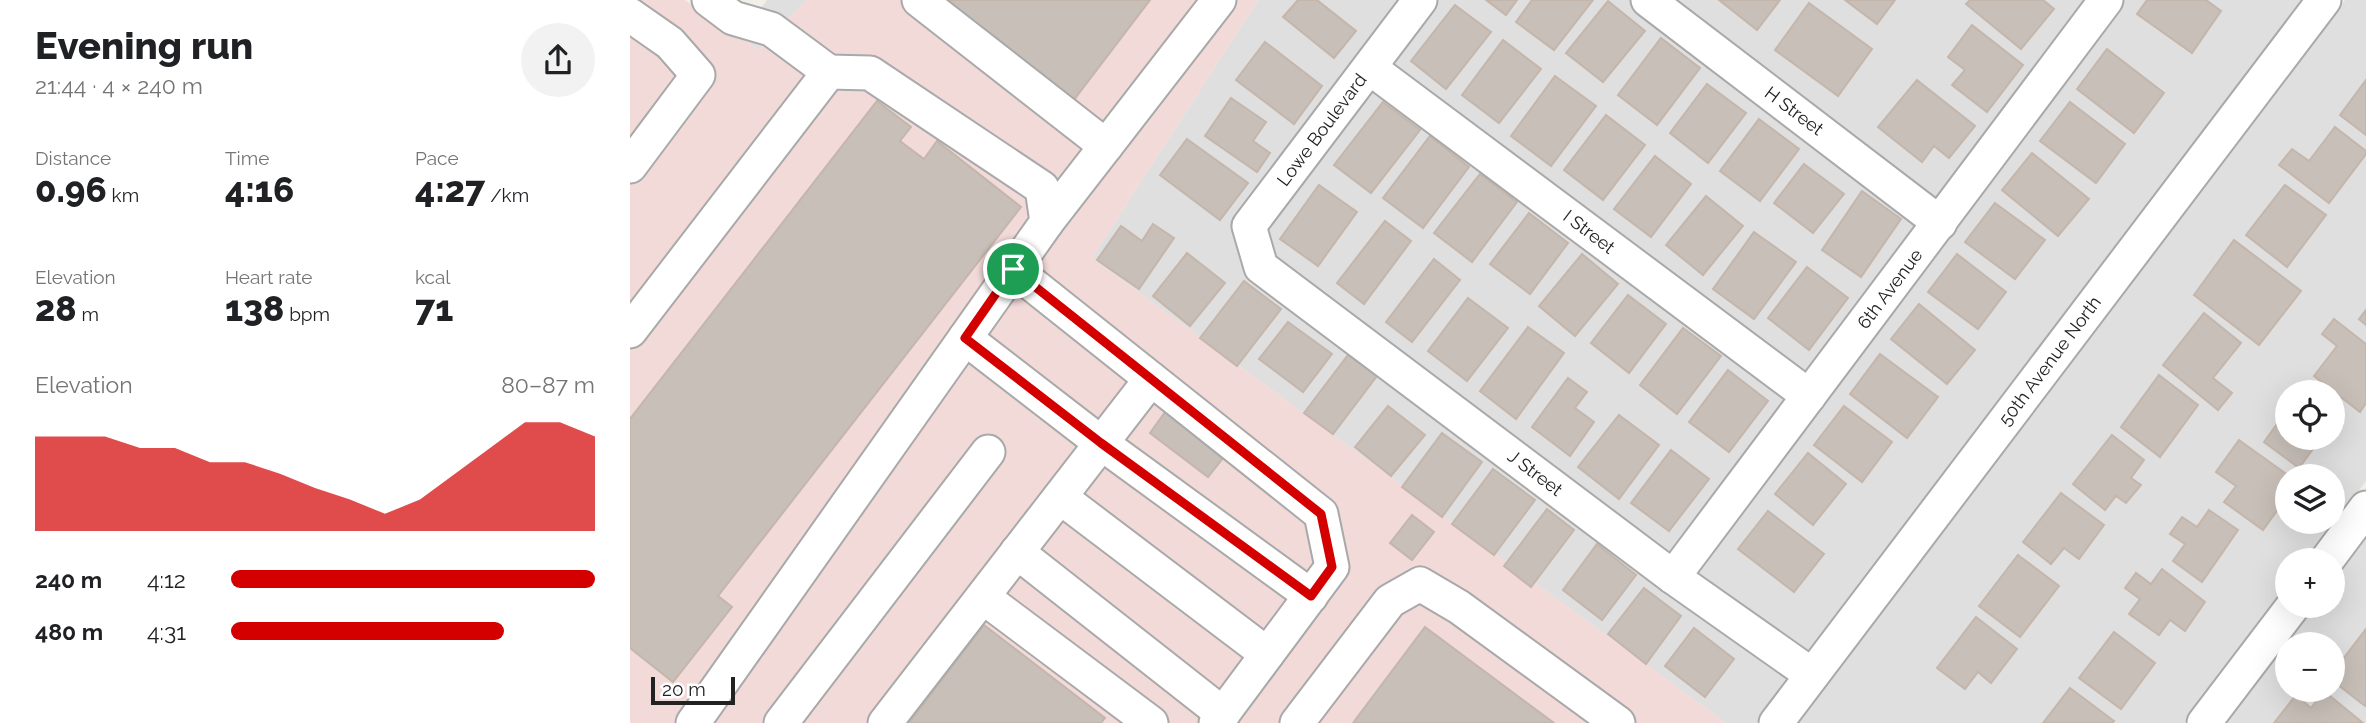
<!DOCTYPE html>
<meta charset="utf-8">
<style>
:root{--surface:#fff;--page:#f2f2f2;--text:#202124;--muted:#757577;--accent:#d40000}
body{margin:0;font-family:Raleway,sans-serif;background:var(--page);color:var(--text);height:100vh;display:flex;flex-direction:column;font-size:26px;white-space:nowrap}
*{box-sizing:border-box;margin:0}
p{font-size:23px;color:var(--muted)}
.icon{flex:none;width:38px;height:38px;fill:none;stroke:currentColor;stroke-width:2;stroke-linecap:round;stroke-linejoin:round}
.map{position:relative;flex:1;overflow:hidden}
.drawer{display:flex;flex-direction:column;background:var(--surface);width:630px}
.drawer>*{flex:none}
.buttons{position:absolute;left:1645px;top:380px;display:grid;gap:14px}
.buttons a{display:grid;place-items:center;width:70px;height:70px;border-radius:50%;background:var(--surface);box-shadow:0 7px 28px #0002;font-size:35px}
.scale{position:absolute;left:21px;bottom:18px;width:84px;box-sizing:border-box;padding-left:7px;border:4px solid #222;border-top:0;font-size:19px;line-height:24px;white-space:nowrap;color:#222;-webkit-text-stroke:5px #fff;paint-order:stroke}
.pin{position:absolute;display:grid;place-items:center;width:60px;height:60px;color:#fff;margin:-30px;border:4px solid #fff;border-radius:50%;box-shadow:0 2px 7px #0007}
.round{display:grid;place-items:center;flex:none;width:74px;height:74px;border-radius:37px;background:var(--page)}
.head{display:flex;align-items:center;justify-content:space-between;height:119px;padding:0 35px}
h1{font-size:38px;font-weight:800;line-height:52px}
.stats{display:grid;grid-template-columns:repeat(3,1fr);gap:10px;height:119px;padding:7px 35px}
.stats div{display:grid;align-content:center}
.stats b{font-size:35px;font-weight:800}
.stats small{font-size:19px;font-weight:400}
.stats p{font-size:19px}
.chart{height:196px;padding:14px 35px}
.chart p{display:flex;justify-content:space-between}
.chart svg{width:100%;height:126px;margin-top:7px;fill:var(--accent);opacity:.7}
ul{padding:0 35px;list-style:none;font-size:23px}
li{display:grid;grid-template-columns:112px 84px 1fr;align-items:center;height:52px}
li i{height:18px;border-radius:9px;background:var(--accent)}
main{display:flex;flex:1;min-height:0}
.map>svg:first-child{display:block}
.residential{fill:#e0dfdf;fill-rule:evenodd}
.commercial{fill:#f2dad9}
.building{fill:#c7bfb8;stroke:#c4b6ab;stroke-width:2}
.lines{fill:none;stroke-linecap:round;stroke-linejoin:round}
.minor-casing{stroke:#a9a9a9;stroke-width:37}
.minor{stroke:#fff;stroke-width:33}
.route-casing{stroke:#fff;stroke-width:14}
.route{stroke:#d40000;stroke-width:9}
.labels{text-anchor:middle;stroke-width:6;stroke-linejoin:round;paint-order:stroke}
.street-label{font-size:18px;fill:#222;stroke:#fff}
</style>
<main>
<section class="drawer">
<div class="head"><div><h1>Evening run</h1><p>21:44 · 4 × 240 m</p></div><a class="round"><svg class="icon" aria-label="share" viewBox="0 0 24 24"><path d="M12 15V3M7 8l5-5 5 5M5 13v7h14v-7"/></svg></a></div>
<div class="stats">
<div><p>Distance</p><b>0.96<small> km</small></b></div>
<div><p>Time</p><b>4:16</b></div>
<div><p>Pace</p><b>4:27<small> /km</small></b></div>
</div>
<div class="stats">
<div><p>Elevation</p><b>28<small> m</small></b></div>
<div><p>Heart rate</p><b>138<small> bpm</small></b></div>
<div><p>kcal</p><b>71</b></div>
</div>
<div class="chart"><p><span>Elevation</span>80–87 m</p>
<svg viewBox="0 0 160 44" preserveAspectRatio="none"><path d="M0 44V11L10 11L20 11L30 15L40 15L50 20L60 20L70 24L80 29L90 33L100 38L110 33L120 24L130 15L140 6L150 6L160 11V44z"/></svg>
</div>
<ul>
<li><b>240 m</b>4:12<i style="width:100%"></i></li>
<li><b>480 m</b>4:31<i style="width:75%"></i></li>
</ul>
</section>
<div class="map">
<svg width="1736" height="723" viewBox="0 0 1736 723">
<rect width="100%" height="100%" fill="#f2efe9"/>
<g class="residential">
<polygon points="137,0 176,0 129,50 110,36"/>
<polygon points="628,0 1674,0 1126,723 1096,723 462,258"/>
<path d="M1715,0H1736V481L1677,560H1657V586L1554,723H1167ZM1657,392H1703V438H1657ZM1657,476H1703V522H1657Z"/>
<path d="M1736,535V723H1594L1683,606H1703V579ZM1657,644H1703V690H1657Z"/>
</g>
<polygon class="commercial" points="0,0 55,0 107,39 110,36 129,50 176,0 628,0 462,258 1096,723 0,723"/>
<g class="building">
<polygon points="312,0 520,0 443,101"/>
<polygon points="668,0 687,0 726,31 704,58 653,17"/>
<polygon points="856,0 887,0 876,15"/>
<polygon points="902,0 963,0 924,50 886,22"/>
<polygon points="1089,0 1150,0 1127,30"/>
<polygon points="1215,0 1265,0 1247,24"/>
<polygon points="1340,0 1413,0 1424,9 1391,49 1336,4"/>
<polygon points="1517,0 1576,0 1591,11 1562,53 1507,14"/>
<polygon points="978,1 1015,31 973,82 936,53"/>
<polygon points="1179,3 1242,49 1208,96 1145,50"/>
<polygon points="825,5 861,32 816,89 781,61"/>
<polygon points="1342,25 1393,65 1357,112 1322,85 1335,70 1318,57"/>
<polygon points="1031,38 1070,68 1027,125 988,95"/>
<polygon points="873,40 911,69 869,123 832,95"/>
<polygon points="635,42 692,86 664,124 606,80"/>
<polygon points="1477,49 1534,93 1504,133 1447,89"/>
<polygon points="925,76 966,106 921,166 881,136"/>
<polygon points="1287,80 1345,126 1319,158 1304,146 1292,162 1248,127"/>
<polygon points="1736,80 1736,135 1710,115"/>
<polygon points="1077,84 1116,113 1078,163 1040,133"/>
<polygon points="601,98 636,122 623,141 640,153 627,172 575,136"/>
<polygon points="247,101 281,127 270,141 294,159 307,141 391,207 88,596 102,607 43,682 0,648 0,419"/>
<polygon points="753,102 790,130 741,193 704,165"/>
<polygon points="1440,102 1495,144 1466,183 1410,141"/>
<polygon points="976,115 1015,145 973,200 934,170"/>
<polygon points="1129,119 1169,149 1130,201 1090,171"/>
<polygon points="1705,127 1736,151 1736,154 1699,203 1649,165 1662,149 1679,161"/>
<polygon points="800,136 839,167 793,228 753,198"/>
<polygon points="557,139 618,183 590,220 530,175"/>
<polygon points="1402,153 1459,199 1428,236 1372,190"/>
<polygon points="1025,156 1061,184 1021,237 984,209"/>
<polygon points="1174,164 1214,194 1183,233 1144,203"/>
<polygon points="850,174 887,202 842,262 804,233"/>
<polygon points="689,185 727,212 688,266 650,239"/>
<polygon points="1655,185 1696,215 1657,267 1616,235"/>
<polygon points="1232,191 1271,219 1231,277 1192,250"/>
<polygon points="1076,196 1113,226 1073,275 1036,245"/>
<polygon points="1365,203 1415,240 1385,279 1335,242"/>
<polygon points="899,213 938,243 900,294 860,264"/>
<polygon points="755,221 781,241 734,304 707,283"/>
<polygon points="523,224 544,238 509,289 467,260 491,226 512,241"/>
<polygon points="1124,232 1166,262 1124,319 1083,289"/>
<polygon points="1604,240 1671,291 1629,345 1564,295"/>
<polygon points="557,253 595,283 560,326 523,296"/>
<polygon points="952,254 988,284 945,336 909,306"/>
<polygon points="1327,254 1376,292 1348,329 1298,292"/>
<polygon points="804,259 830,280 782,342 756,322"/>
<polygon points="1177,267 1218,298 1179,350 1138,318"/>
<polygon points="614,281 651,309 607,366 570,338"/>
<polygon points="998,295 1036,324 999,373 961,343"/>
<polygon points="838,298 878,328 837,381 798,351"/>
<polygon points="1289,304 1345,350 1317,384 1261,339"/>
<polygon points="1736,310 1736,325 1729,319"/>
<polygon points="1574,313 1611,343 1583,378 1602,393 1588,410 1533,365"/>
<polygon points="1704,319 1736,344 1736,403 1730,412 1684,376 1707,346 1692,334"/>
<polygon points="658,322 702,354 673,392 629,359"/>
<polygon points="898,327 934,353 886,419 850,391"/>
<polygon points="1053,328 1091,356 1047,414 1010,385"/>
<polygon points="1250,354 1308,397 1277,438 1220,394"/>
<polygon points="718,355 747,376 703,434 674,413"/>
<polygon points="1098,370 1138,401 1099,452 1059,422"/>
<polygon points="1529,375 1568,405 1530,457 1491,427"/>
<polygon points="938,378 957,392 945,408 964,422 940,456 902,427"/>
<polygon points="758,406 795,435 761,476 725,447"/>
<polygon points="1214,406 1262,442 1232,482 1184,445"/>
<polygon points="538,408 597,453 578,477 520,433"/>
<polygon points="1657,410 1657,438 1691,438 1669,468 1634,442"/>
<polygon points="989,415 1029,445 989,499 948,467"/>
<polygon points="812,433 852,462 812,517 772,487"/>
<polygon points="1482,435 1514,460 1501,478 1511,485 1496,503 1486,496 1475,510 1443,484"/>
<polygon points="1609,440 1659,476 1657,497 1633,530 1594,502 1606,486 1586,472"/>
<polygon points="1041,450 1079,479 1039,531 1001,503"/>
<polygon points="1178,453 1216,484 1183,525 1145,494"/>
<polygon points="863,469 905,500 864,555 822,524"/>
<polygon points="1431,493 1474,525 1449,559 1434,548 1421,564 1393,542"/>
<polygon points="917,509 944,530 901,587 874,566"/>
<polygon points="1579,510 1608,530 1572,582 1543,561 1555,544 1540,534 1552,517 1567,527"/>
<polygon points="1138,511 1194,554 1164,592 1108,549"/>
<polygon points="782,515 804,532 782,560 760,543"/>
<polygon points="967,544 1006,575 972,620 933,590"/>
<polygon points="1388,555 1429,586 1390,637 1349,606"/>
<polygon points="1532,569 1575,602 1555,631 1540,620 1529,635 1499,614 1510,599 1495,588 1506,573 1521,584"/>
<polygon points="1014,588 1051,616 1016,664 978,634"/>
<polygon points="1346,617 1387,649 1361,683 1348,672 1335,689 1307,668"/>
<polygon points="354,625 475,718 471,723 279,723"/>
<polygon points="795,627 924,723 723,723"/>
<polygon points="1064,628 1104,659 1075,697 1035,666"/>
<polygon points="1736,629 1736,705 1735,706 1703,681 1703,672"/>
<polygon points="1484,632 1525,663 1491,709 1449,678"/>
<polygon points="1440,688 1484,721 1482,723 1413,723"/>
<polygon points="1694,691 1733,723 1644,723 1666,695 1681,708"/>
</g>
<g class="lines">
<g class="minor-casing">
<g id="minor">
<polyline points="79,0 103,18 141,29 199,72"/>
<polyline points="289,0 476,146 417,222"/>
<polyline points="790,0 619,226 631,267 1043,577 1182,675"/>
<polyline points="1018,0 1310,223"/>
<polyline points="0,15 40,43 68,75 0,166"/>
<polyline points="740,68 1179,396"/>
<polyline points="476,146 589,0"/>
<polyline points="383,269 691,514 702,567 586,723"/>
<polyline points="0,331 199,72 240,73 412,188 417,222 63,723"/>
<polyline points="335,338 471,443 681,596"/>
<polyline points="430,497 637,654"/>
<polyline points="387,552 593,714"/>
<polyline points="1697,560 1736,508"/>
<polyline points="1043,577 1476,0"/>
<polyline points="353,597 521,723"/>
<polyline points="151,723 358,452"/>
<polyline points="255,723 521,379"/>
<polyline points="667,723 760,601 790,584 829,607 988,723"/>
<polyline points="1146,723 1694,0"/>
<polyline points="1574,723 1663,606"/>
</g>
</g>
<use href="#minor" class="minor"/>
</g>
<g class="lines">
<g class="route-casing">
<polygon id="route" points="383,269 691,514 702,567 681,596 471,443 335,338"/>
</g>
<use href="#route" class="route"/>
</g>
<g class="labels">
<g class="street-label">
<text transform="translate(1164 111) rotate(37)" y="6">H Street</text>
<text transform="translate(692 130) rotate(-53)" y="6">Lowe Boulevard</text>
<text transform="translate(959 232) rotate(37)" y="6">I Street</text>
<text transform="translate(1260 289) rotate(-53)" y="6">6th Avenue</text>
<text transform="translate(1420 361) rotate(-53)" y="6">50th Avenue North</text>
<text transform="translate(905 473) rotate(37)" y="6">J Street</text>
</g>
</g>
</svg>
<div class="buttons">
<a><svg class="icon" aria-label="locate" viewBox="0 0 24 24"><circle cx="12" cy="12" r="6"/><path d="M12 2v4M12 18v4M2 12h4M18 12h4"/></svg></a>
<a><svg class="icon" aria-label="layers" viewBox="0 0 24 24"><path d="M12 4l9 5-9 5-9-5zM3 14l9 5 9-5"/></svg></a>
<a>+</a>
<a>−</a>
</div>
<div class="scale">20 m</div>
<div class="pin" style="left:383px;top:269px;background:#1e9e55"><svg class="icon" aria-label="arrive" viewBox="0 0 24 24"><path d="M6 21V4h12l-3 4 3 4H6"/></svg></div>
</div>
</main>
